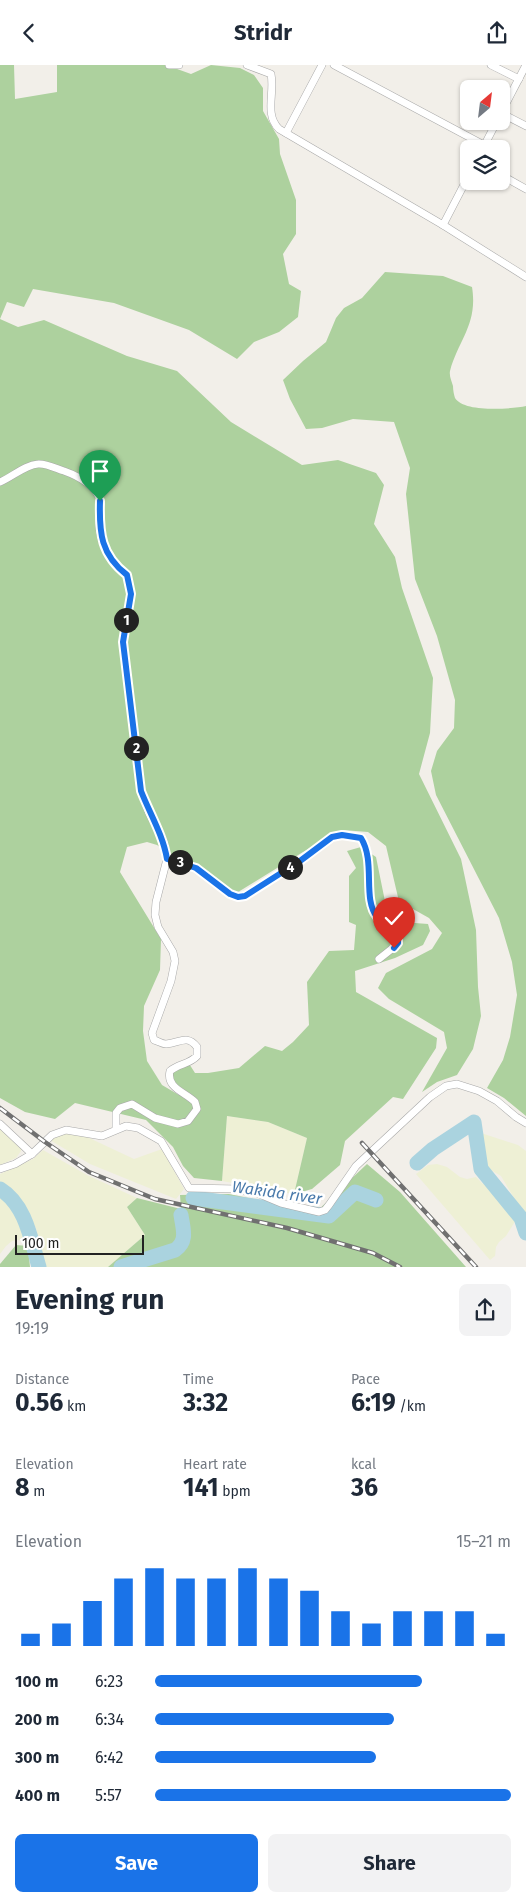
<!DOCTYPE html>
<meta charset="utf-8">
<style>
:root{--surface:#fff;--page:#f2f2f3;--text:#1f2937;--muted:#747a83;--accent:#1a73e8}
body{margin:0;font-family:"Fira Sans",sans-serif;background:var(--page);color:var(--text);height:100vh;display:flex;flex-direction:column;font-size:19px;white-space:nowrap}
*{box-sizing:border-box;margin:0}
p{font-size:16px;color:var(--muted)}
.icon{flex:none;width:28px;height:28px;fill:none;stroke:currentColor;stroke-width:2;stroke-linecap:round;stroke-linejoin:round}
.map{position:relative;height:1202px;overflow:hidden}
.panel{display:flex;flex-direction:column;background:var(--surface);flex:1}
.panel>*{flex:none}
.needle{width:32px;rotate:28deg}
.tools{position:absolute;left:460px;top:15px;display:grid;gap:10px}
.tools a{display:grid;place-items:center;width:50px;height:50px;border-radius:8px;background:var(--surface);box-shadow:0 1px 4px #0004;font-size:25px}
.scale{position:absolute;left:15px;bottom:12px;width:129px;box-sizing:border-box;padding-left:5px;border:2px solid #222;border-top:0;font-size:14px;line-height:18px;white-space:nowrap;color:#222;-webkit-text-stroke:4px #fff;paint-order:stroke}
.pin{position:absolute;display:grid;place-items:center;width:42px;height:42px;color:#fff;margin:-51px -21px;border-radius:50% 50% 50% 0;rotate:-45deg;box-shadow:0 0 5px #0007}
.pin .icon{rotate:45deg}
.km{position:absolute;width:25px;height:25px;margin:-12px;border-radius:50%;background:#222;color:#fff;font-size:14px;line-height:25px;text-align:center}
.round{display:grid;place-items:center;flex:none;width:52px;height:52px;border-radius:8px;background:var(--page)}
.overview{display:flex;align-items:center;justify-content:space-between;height:85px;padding:0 15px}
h1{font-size:28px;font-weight:700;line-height:38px}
.figures{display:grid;grid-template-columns:repeat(3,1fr);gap:8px;height:85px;padding:5px 15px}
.figures div{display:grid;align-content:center}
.figures b{font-size:25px;font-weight:700}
.figures small{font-size:14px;font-weight:400}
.figures p{font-size:14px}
.chart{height:140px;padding:10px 15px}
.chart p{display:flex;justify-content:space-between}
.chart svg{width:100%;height:90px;margin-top:5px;stroke:var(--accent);stroke-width:6}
.action{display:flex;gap:10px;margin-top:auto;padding:10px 15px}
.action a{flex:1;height:58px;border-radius:8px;background:var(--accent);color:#fff;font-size:20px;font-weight:700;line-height:58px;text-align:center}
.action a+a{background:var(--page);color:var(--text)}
ul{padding:0 15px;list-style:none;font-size:16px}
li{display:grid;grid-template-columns:80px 60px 1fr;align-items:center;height:38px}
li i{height:12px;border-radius:6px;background:var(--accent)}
header{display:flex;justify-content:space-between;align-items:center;height:65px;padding:0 15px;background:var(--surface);font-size:22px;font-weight:700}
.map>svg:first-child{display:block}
.farmland{fill:#eef0d5}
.forest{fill:#add19e}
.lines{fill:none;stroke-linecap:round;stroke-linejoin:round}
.river{stroke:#aad3df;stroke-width:15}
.street-casing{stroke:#a9a9a9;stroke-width:8}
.street{stroke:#fff;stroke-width:7}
.rail-casing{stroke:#707070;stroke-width:4.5}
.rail{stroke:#fff;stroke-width:2.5;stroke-dasharray:8;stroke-linecap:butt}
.route-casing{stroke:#fff;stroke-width:10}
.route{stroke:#1a73e8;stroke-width:6}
.labels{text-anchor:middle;stroke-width:5;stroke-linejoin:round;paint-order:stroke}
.water-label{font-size:16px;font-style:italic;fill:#4a7aab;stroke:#fff}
</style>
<header><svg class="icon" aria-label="back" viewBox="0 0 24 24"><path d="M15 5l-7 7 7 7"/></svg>Stridr<svg class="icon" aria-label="share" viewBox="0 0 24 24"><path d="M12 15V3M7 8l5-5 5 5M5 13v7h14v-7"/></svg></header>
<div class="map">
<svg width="526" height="1202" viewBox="0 0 526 1202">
<rect width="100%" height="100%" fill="#f2efe9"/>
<g class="farmland">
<polygon points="227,1051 268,1057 307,1073 294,1129 222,1116"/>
<polygon points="0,1062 21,1081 21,1086 16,1093 0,1100"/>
<polygon points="478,1067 518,1080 526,1086 526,1158 517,1138 501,1111 484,1101 479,1095 475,1087"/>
<polygon points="63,1068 85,1071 134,1094 162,1084 184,1124 176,1134 90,1099 50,1075"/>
<polygon points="43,1085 87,1110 137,1133 127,1142 145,1170 108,1202 43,1202 36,1163 16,1132 7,1121 0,1118 0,1109 33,1094"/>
<polygon points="437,1099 447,1102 460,1112 467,1114 476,1112 483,1119 491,1120 516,1155 506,1171 499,1177 496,1182 495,1191 490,1195 416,1109 428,1100"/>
<polygon points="0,1127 11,1135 26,1160 30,1179 18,1175 12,1176 6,1181 0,1189"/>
</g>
<g class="forest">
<polygon points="0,0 14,0 15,34 57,27 57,0 166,0 191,9 211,0 240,3 254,10 263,23 263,46 279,74 280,89 296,135 296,169 283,189 289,219 301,226 298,252 279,267 254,277 237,294 189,265 114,238 33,224 24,242 7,237 0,254"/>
<path d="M385,207L443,211L472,222C478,259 459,274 450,306C449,311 452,317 453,321C453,325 454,330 455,333C464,348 512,344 526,341V1051L504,1033L487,1023L503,995L510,972L517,930L512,897L499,853L436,730L431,706L437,686L454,663L455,635L437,571L415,514L406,429L410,403L394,357L353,354L322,363L306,364L290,334L283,315L303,296L326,277L336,253L344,243L362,233Z"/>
<polygon points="0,254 18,262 44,255 127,291 177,306 231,357 302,400 338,395 376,408 384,420 374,459 395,492 402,523 433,613 430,668 419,709 461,794 476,865 478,922 481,951 473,984 457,1010 437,1017 422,1027 447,983 444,967 389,934 378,923 386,908 432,884 442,868 429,853 413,844 401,845 386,781 368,767 343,765 303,787 230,832 157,780 147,777 127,782 120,807 161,874 160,905 144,941 143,966 147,996 162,1020 179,1030 184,1027 169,1015 166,1008 186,994 195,1008 208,1008 239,1003 265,981 282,986 293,977 309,960 307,917 329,886 354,885 356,860 349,857 349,811 356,803 347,786 361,782 376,792 389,856 428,859 430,866 423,880 395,893 355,906 356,927 437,973 436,983 403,1034 393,1032 345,1076 340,1100 312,1124 294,1129 307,1073 268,1057 227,1051 222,1116 194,1113 183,1101 173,1082 146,1055 75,1038 55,1054 25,1047 0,1033"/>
<polygon points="367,1099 400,1127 466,1202 108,1202 145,1170 127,1142 137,1133 181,1144 180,1130 229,1129 316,1147"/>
<polygon points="16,1180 28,1181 30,1202 0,1202 0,1199"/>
</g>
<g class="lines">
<g class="river">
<polyline points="417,1098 433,1084 474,1057 481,1104 521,1153 526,1168"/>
<path d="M0,1124C26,1140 31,1175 39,1202"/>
<polyline points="193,1133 329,1151 355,1127 376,1135"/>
<path d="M121,1202L175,1185C188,1176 183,1164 181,1150"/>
</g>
<g class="street-casing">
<g id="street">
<polyline points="169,0 179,0"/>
<path d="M247,0L271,9C275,28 264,49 279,64L443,160L469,110"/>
<polyline points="334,0 484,80"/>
<polyline points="491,0 519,14"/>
<polyline points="501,48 526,0"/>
<polyline points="501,48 526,61"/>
<polyline points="286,68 322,0"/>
<polyline points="483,83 497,56"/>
<polyline points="501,110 526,124"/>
<polyline points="443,160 526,212"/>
<path d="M0,417C12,412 25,400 38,399C46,398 57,404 64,406C78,411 94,420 100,434C102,441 99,450 99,458C100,480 110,497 127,510L131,529L123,577L141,726L149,748L164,777L167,794L156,837L155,850L158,862L173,887L175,896L171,916L152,968L154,975C158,976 162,979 166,979C180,978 187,969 197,982V991C190,999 178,999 170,1006C166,1023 185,1027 195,1037L197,1044L188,1056L178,1059L155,1053L132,1039L120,1043L116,1048V1064"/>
<path d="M167,794C176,796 187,797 194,802C211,811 225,833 245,831L300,796L331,772L342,770L361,773C377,797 362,833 377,852C382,859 391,864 398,870V879L379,894"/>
<polyline points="0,1059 32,1089"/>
<polyline points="0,1104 15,1099 32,1089 52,1070 66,1065 102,1071 126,1061 138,1063 161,1076 189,1123 237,1124 257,1128 281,1138 319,1147 325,1145 329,1140 356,1101 430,1032 446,1021 457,1019 479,1026 497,1036 516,1052 526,1058"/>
</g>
</g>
<use href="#street" class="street"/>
<g class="rail-casing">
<g id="rail">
<polyline points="0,1043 45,1077 89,1107 155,1134 287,1163 373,1188 400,1202"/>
<polyline points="362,1078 476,1202"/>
</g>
</g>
<use href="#rail" class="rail"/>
</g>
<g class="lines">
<g class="route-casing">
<path id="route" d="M100,436C99,468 101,490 127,510L131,529L123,577L141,726C150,749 163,770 167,794L196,803L230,829L238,832L245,831L300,796L332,772L342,770L361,773C376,797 362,833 377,852C382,859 391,864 398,870V878L394,883"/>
</g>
<use href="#route" class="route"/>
</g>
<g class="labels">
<g class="water-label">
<text transform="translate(277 1127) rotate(8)" y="6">Wakida river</text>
</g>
</g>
</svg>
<div class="tools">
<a><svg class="needle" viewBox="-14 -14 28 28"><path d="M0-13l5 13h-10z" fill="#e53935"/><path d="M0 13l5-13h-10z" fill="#747a83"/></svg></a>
<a><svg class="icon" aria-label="layers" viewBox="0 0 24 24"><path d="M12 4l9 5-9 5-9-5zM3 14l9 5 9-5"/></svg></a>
</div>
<div class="scale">100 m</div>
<div class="pin" style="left:100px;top:436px;background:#1e9e55"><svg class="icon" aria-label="arrive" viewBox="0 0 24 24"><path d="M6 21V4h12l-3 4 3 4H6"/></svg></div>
<div class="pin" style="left:394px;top:883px;background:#d93025"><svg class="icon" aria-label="check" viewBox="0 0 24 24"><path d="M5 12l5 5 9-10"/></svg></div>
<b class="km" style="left:126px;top:555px">1</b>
<b class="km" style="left:136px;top:683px">2</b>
<b class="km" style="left:180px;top:797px">3</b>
<b class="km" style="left:290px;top:802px">4</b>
</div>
<section class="panel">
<div class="overview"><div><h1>Evening run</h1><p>19:19</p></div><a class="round"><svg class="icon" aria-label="share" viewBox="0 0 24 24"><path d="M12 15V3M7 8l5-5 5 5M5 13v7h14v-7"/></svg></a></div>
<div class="figures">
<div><p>Distance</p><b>0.56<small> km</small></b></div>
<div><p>Time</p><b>3:32</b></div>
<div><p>Pace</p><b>6:19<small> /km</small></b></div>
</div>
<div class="figures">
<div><p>Elevation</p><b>8<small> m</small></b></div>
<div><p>Heart rate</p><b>141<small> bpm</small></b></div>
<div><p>kcal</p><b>36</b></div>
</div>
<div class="chart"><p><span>Elevation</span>15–21 m</p>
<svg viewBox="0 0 160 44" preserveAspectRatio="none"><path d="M5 44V38M15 44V33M25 44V22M35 44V11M45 44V6M55 44V11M65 44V11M75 44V6M85 44V11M95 44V17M105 44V27M115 44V33M125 44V27M135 44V27M145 44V27M155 44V38"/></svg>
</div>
<ul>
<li><b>100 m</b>6:23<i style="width:75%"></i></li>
<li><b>200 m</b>6:34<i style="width:67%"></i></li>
<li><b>300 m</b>6:42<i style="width:62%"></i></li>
<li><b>400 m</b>5:57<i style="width:100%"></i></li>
</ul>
<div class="action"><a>Save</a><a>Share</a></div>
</section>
